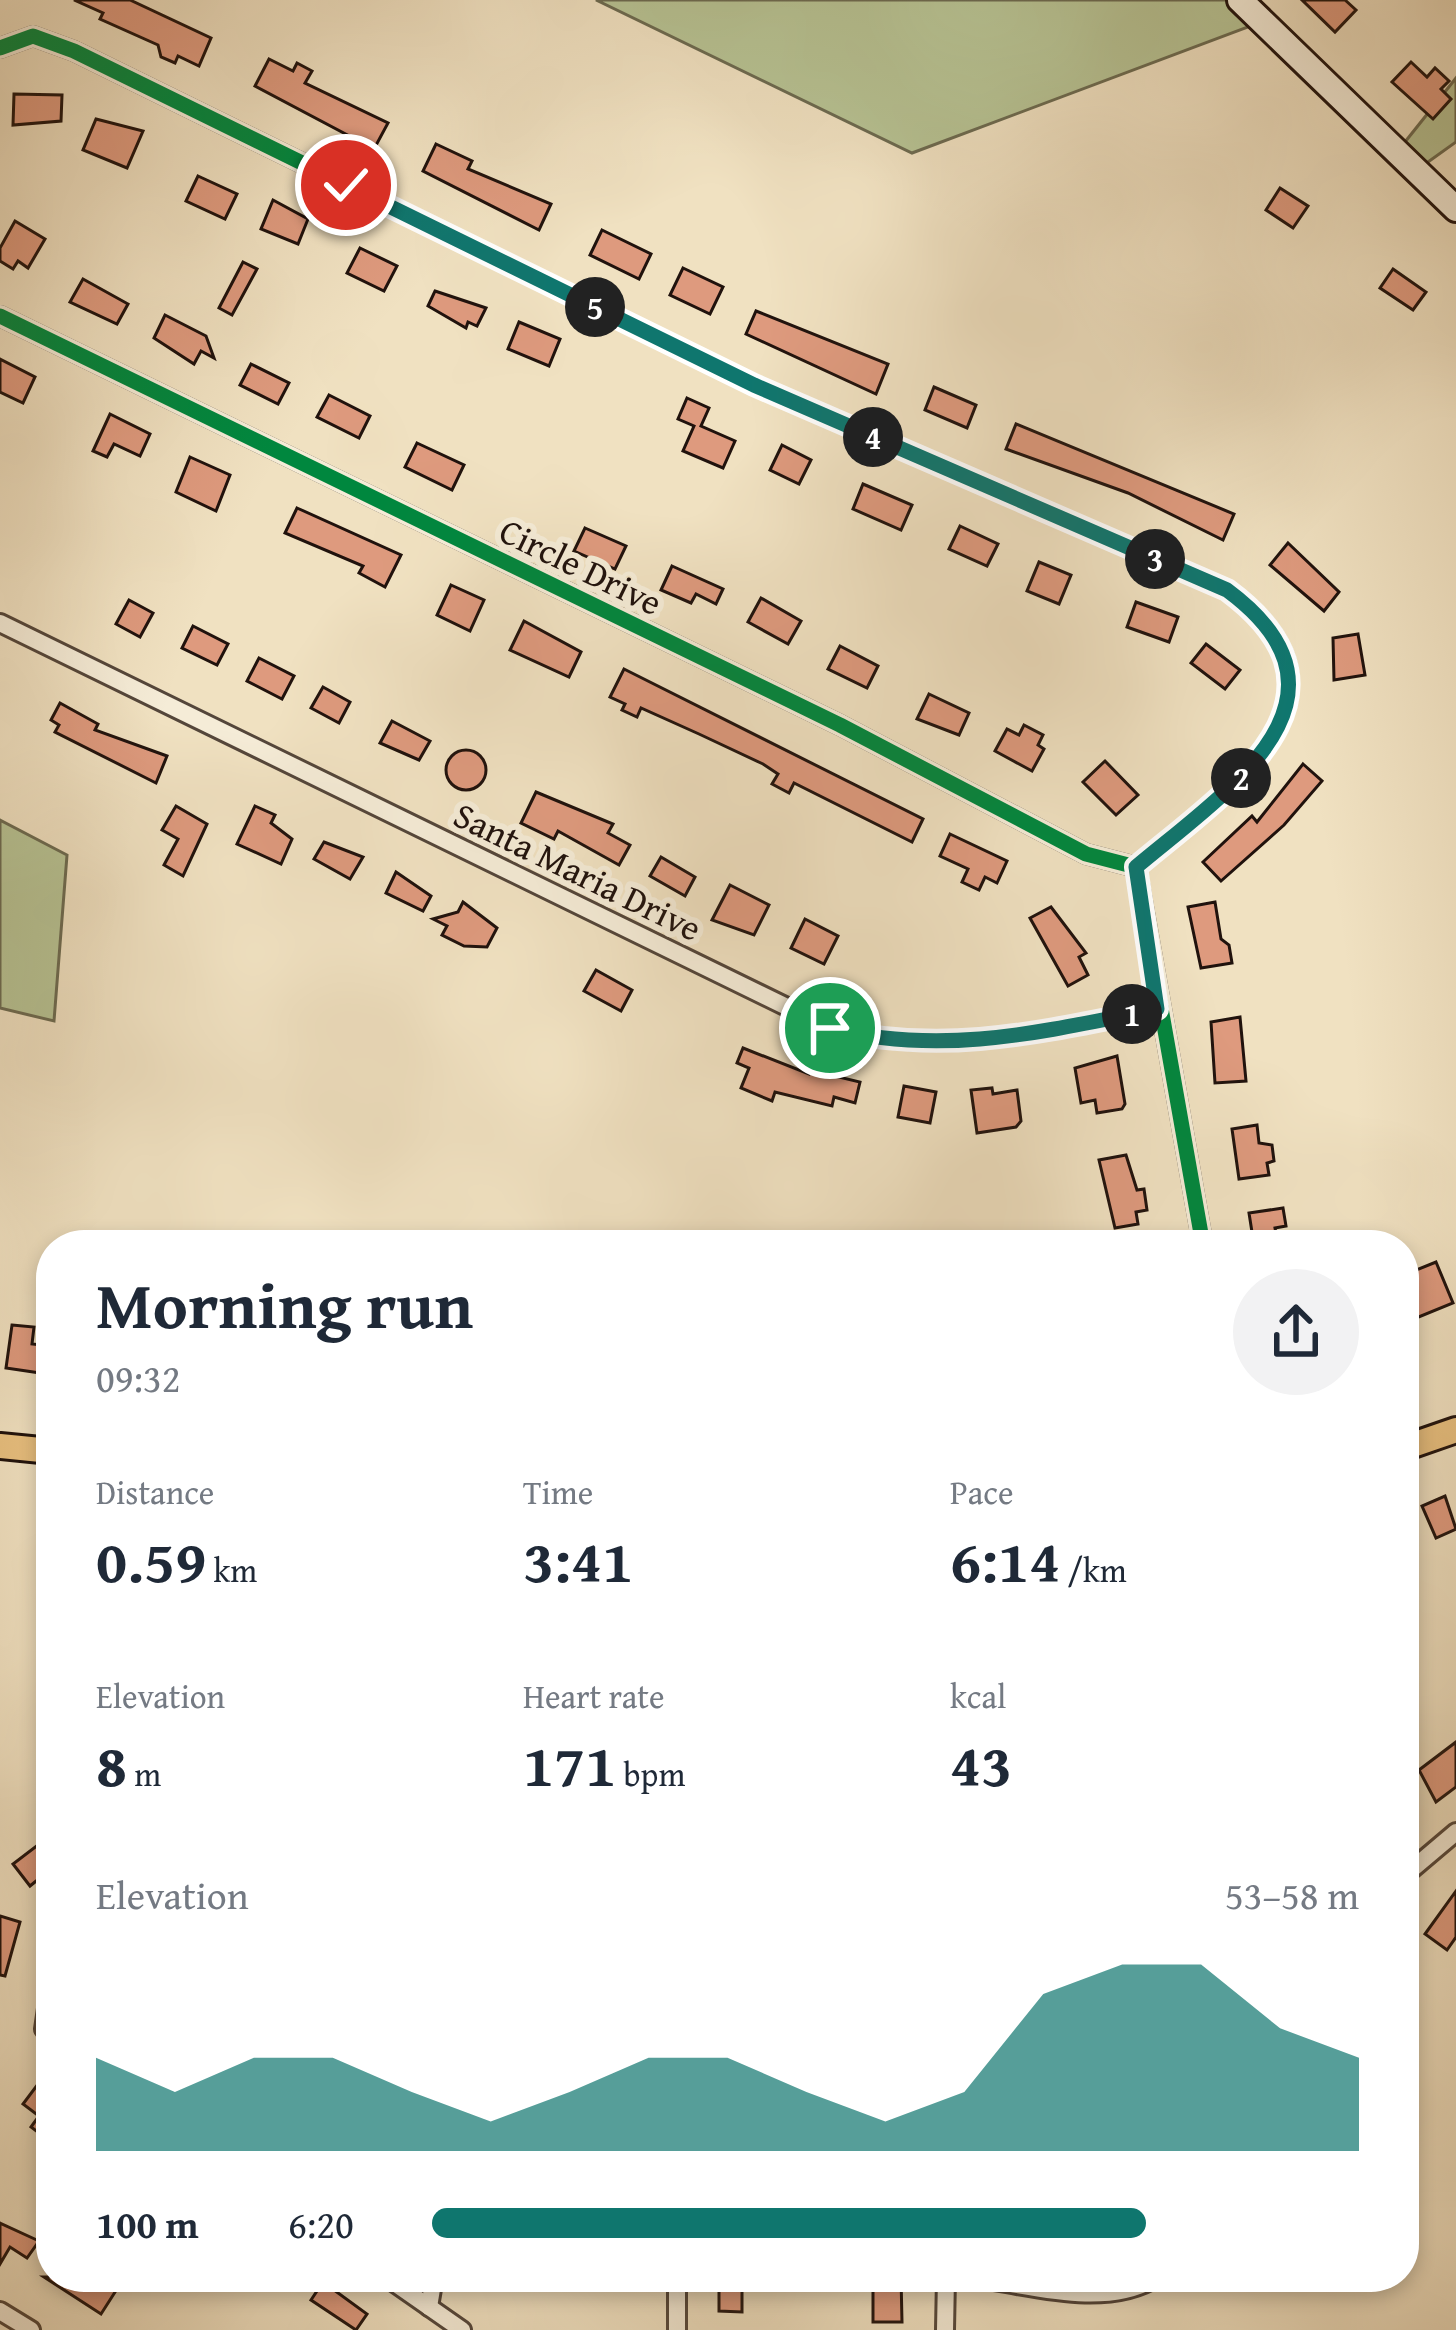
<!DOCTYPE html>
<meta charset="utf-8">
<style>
:root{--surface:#fff;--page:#f2f2f3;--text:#1f2937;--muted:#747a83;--accent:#0f766e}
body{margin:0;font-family:"Gentium Book Plus",serif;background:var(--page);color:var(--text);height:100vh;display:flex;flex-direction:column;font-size:45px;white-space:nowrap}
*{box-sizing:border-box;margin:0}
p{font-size:39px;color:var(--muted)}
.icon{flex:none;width:66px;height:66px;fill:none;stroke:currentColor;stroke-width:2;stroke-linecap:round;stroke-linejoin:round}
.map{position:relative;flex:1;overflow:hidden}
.side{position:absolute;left:36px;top:1230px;width:1383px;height:1062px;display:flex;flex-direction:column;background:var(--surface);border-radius:48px;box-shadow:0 6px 18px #0003}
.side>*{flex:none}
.pin{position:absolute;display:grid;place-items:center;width:102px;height:102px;color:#fff;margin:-51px;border:6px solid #fff;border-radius:50%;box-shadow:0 3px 12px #0007}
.km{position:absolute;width:60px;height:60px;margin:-30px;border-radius:50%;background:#222;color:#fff;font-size:33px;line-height:60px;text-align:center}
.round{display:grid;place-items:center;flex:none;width:126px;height:126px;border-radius:63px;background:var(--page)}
.overview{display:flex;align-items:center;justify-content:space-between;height:204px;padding:0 60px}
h1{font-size:66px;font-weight:800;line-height:90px}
.stats{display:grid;grid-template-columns:repeat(3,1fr);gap:18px;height:204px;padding:12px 60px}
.stats div{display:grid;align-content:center}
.stats b{font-size:60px;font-weight:800}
.stats small{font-size:33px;font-weight:400}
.stats p{font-size:33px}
.chart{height:336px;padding:24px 60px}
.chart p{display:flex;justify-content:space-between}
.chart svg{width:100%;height:216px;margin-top:12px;fill:var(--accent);opacity:.7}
ul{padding:0 60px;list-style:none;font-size:39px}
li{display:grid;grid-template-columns:192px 144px 1fr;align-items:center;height:90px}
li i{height:30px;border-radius:15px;background:var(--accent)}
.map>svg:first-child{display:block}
.green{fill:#b7c394;stroke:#6c6a50;stroke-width:3}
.building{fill:#de9a7e;stroke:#20120d;stroke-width:3}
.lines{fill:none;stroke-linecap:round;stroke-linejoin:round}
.minor-casing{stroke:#54463a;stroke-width:22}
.secondary-casing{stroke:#20120d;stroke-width:30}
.primary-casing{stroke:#20120d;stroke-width:30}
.minor{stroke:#f5ecd7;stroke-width:16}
.secondary{stroke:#f5ecd7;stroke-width:24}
.primary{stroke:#e8c080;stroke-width:24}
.cycleway-casing{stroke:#f5ecd7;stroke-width:22}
.cycleway{stroke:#00873e;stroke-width:15}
.route-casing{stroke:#fff;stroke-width:24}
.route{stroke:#0f766e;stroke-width:15}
.labels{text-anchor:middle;stroke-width:12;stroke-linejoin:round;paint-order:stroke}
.street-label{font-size:36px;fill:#20120d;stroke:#f5ecd7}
</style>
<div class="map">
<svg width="1456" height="2330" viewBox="0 0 1456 2330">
<rect width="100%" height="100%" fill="#f0e1c1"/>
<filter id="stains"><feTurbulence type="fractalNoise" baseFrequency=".00167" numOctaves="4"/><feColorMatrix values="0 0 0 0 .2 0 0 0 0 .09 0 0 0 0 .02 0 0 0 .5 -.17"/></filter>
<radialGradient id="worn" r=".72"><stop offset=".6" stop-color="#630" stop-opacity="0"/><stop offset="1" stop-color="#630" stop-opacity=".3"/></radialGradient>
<g class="green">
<polygon points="596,0 1253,0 1272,18 912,153"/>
<polygon points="1456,78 1456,142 1421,167 1401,147"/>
<polygon points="0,820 67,855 54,1021 0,1008"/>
</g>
<g class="building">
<polygon points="74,0 130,0 211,38 199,66 178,56 175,63 161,57 158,45 100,19 103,13"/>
<polygon points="1302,0 1345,0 1356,10 1335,32"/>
<polygon points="269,59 293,71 297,63 312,71 305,83 388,123 374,149 255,86"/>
<polygon points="1411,62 1427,77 1435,68 1449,81 1441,89 1451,99 1433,119 1392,82"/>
<polygon points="14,94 62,95 61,121 13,125"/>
<polygon points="96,119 143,131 127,168 83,150"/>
<polygon points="436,144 472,161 468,169 551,204 539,230 423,171"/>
<polygon points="198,176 237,194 225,219 186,201"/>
<polygon points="1280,188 1308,206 1293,228 1266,210"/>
<polygon points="273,200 308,219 298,244 261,229"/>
<polygon points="15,221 45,239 28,268 18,261 13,269 0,261 0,248"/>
<polygon points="602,230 651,254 639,279 590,255"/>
<polygon points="360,248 397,266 384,291 347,273"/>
<polygon points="243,262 257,269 232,315 219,308"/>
<polygon points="683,268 723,287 710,314 670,295"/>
<polygon points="1393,269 1426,292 1413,310 1380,288"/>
<polygon points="83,279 128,304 117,324 70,302"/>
<polygon points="435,291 486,308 477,326 468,322 466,328 428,306"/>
<polygon points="756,311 888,364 876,394 746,334"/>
<polygon points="165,315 206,336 214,358 201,351 194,364 154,338"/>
<polygon points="519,322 560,339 549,366 508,349"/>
<polygon points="0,359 35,377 23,403 0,392"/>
<polygon points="251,364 289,383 278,404 240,385"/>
<polygon points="934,387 976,405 967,428 925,410"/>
<polygon points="329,395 370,416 359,438 317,417"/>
<polygon points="687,398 709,408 701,426 735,441 723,468 683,451 694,426 678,419"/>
<polygon points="110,414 150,434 140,456 114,444 107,457 93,451"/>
<polygon points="1016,424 1234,514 1223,540 1128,493 1006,449"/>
<polygon points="417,443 464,465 452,490 405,467"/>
<polygon points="782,445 811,460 799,484 770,470"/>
<polygon points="190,457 230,475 216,511 176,492"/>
<polygon points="863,484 912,505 901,530 853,509"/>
<polygon points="297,508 401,555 385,587 359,573 363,566 285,533"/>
<polygon points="960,526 998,544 987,566 949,549"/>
<polygon points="585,528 626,546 615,569 574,551"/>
<polygon points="1288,543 1339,592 1324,611 1270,565"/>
<polygon points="1039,562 1071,575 1059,604 1027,591"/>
<polygon points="672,566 723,589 716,604 696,594 691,603 661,590"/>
<polygon points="451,585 484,600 470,631 437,615"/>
<polygon points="761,598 801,621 788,644 748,622"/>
<polygon points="129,600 153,613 140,637 116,624"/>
<polygon points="1136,602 1178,617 1169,642 1127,627"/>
<polygon points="524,621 581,652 569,677 510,650"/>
<polygon points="193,626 228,644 217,665 182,648"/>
<polygon points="1358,634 1365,675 1334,680 1333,638"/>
<polygon points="1206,644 1240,670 1225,689 1191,663"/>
<polygon points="840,646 878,666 867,688 828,669"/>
<polygon points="259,658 294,676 282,699 247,681"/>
<polygon points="624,669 923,819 912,842 794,783 789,793 772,784 778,774 763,764 699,734 641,708 637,717 622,710 625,704 610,697"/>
<polygon points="323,687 350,702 339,723 311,708"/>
<polygon points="929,694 969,713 959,735 917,719"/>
<polygon points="60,703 98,724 95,730 167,756 156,783 55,732 59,725 51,720"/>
<polygon points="392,721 430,741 419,760 380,743"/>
<polygon points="1024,725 1043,735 1038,745 1044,749 1032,771 995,751 1007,729 1019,735"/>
<circle cx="466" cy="770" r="20"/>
<polygon points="1105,761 1138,795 1116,815 1083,782"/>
<polygon points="1303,764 1322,781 1284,825 1221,881 1203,862 1252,816 1257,822"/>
<polygon points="536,792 613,824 608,833 630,845 619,865 558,831 554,839 521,823"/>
<polygon points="176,806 207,824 183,876 164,865 178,839 162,830"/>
<polygon points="255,806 275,815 271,823 292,839 281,864 237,844"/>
<polygon points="950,834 1007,861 997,883 985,877 979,890 962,882 968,869 940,856"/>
<polygon points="324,842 363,857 350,879 314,859"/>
<polygon points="661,857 695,877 685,896 650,876"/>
<polygon points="396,872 431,896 423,911 386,893"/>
<polygon points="730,885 769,905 754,935 712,920"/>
<polygon points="463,902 497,928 487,947 464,946 442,935 447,926 433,919 458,912"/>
<polygon points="1215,902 1221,939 1229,945 1232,963 1201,968 1188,907"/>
<polygon points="1051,907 1086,953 1079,957 1088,975 1068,986 1030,918"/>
<polygon points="805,919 838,936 824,964 791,948"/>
<polygon points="596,970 632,990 621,1011 584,991"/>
<polygon points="1240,1017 1246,1081 1215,1083 1211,1022"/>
<polygon points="743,1048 809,1074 810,1070 860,1082 855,1103 834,1097 832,1106 775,1092 772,1101 741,1088 749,1068 737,1063"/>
<polygon points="1117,1056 1125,1104 1122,1109 1097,1113 1095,1100 1081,1103 1075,1068"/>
<polygon points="904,1086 936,1092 930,1123 898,1117"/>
<polygon points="992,1088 993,1094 1017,1090 1021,1121 1016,1127 977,1133 971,1090"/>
<polygon points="1257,1125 1259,1143 1272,1145 1274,1161 1267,1163 1269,1175 1239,1179 1232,1129"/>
<polygon points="1126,1155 1137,1190 1144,1189 1147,1210 1136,1212 1138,1224 1115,1228 1099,1160"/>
<polygon points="1283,1208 1286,1226 1275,1228 1278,1245 1254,1245 1249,1213"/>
<polygon points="1436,1262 1453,1303 1404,1323 1404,1275"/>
<polygon points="12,1325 34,1327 32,1344 51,1346 47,1374 6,1368"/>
<polygon points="1445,1496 1456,1529 1436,1538 1422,1506"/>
<polygon points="1456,1742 1456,1787 1436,1802 1419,1770"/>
<polygon points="51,1835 51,1869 30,1886 13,1864"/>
<polygon points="1456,1891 1456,1937 1447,1950 1425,1934"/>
<polygon points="0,1916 20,1922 5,1976 0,1975"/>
<polygon points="38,2084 51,2093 51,2142 31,2127 39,2116 23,2104"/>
<polygon points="0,2223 39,2241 27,2258 10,2247 0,2264"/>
<polygon points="44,2277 99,2277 117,2289 101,2314"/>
<polygon points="719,2277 742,2277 742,2312 719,2311"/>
<polygon points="880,2277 901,2277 902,2322 873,2322 873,2289 880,2289"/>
<polygon points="323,2282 367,2314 356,2330 311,2300"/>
</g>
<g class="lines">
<g class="minor-casing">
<g id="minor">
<path d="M0,48L33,36L74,51L754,385L1227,590C1374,697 1225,792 1136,867L1203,1245"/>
<polyline points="0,316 840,725 1086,854 1136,867"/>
<path d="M0,623L830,1028C942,1057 1046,1031 1157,1009"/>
<polyline points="1404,1876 1456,1832"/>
<polyline points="51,1981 44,2029 51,2039"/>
<polyline points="386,2277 462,2330"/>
<path d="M971,2277C1027,2285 1106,2310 1157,2277"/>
<polyline points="429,2307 434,2277"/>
<polyline points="0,2311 31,2330"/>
<polyline points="677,2330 677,2277"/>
<polyline points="945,2330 946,2277"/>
</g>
</g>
<g class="secondary-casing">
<polyline id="secondary" points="1240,0 1456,209"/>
</g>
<g class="primary-casing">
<g id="primary">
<polyline points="0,1446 51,1451"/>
<polyline points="1404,1448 1456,1430"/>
</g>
</g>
<use href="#minor" class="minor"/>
<use href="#secondary" class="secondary"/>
<use href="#primary" class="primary"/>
<g class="cycleway-casing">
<g id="cycleway">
<path d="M0,48L33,36L74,51L754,385L1227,590C1374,697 1225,792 1136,867L1203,1245"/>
<polyline points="0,316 840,725 1086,854 1136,867"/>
</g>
</g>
<use href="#cycleway" class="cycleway"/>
</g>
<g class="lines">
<g class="route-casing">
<path id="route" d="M346,185L754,385L1227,590C1373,698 1225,792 1136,867L1157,1009C1046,1031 943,1057 830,1028"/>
</g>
<use href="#route" class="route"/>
</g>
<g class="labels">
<g class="street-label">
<text transform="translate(581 566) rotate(26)" y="13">Circle Drive</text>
<text transform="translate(578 871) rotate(26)" y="13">Santa Maria Drive</text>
</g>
</g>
<rect width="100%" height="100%" filter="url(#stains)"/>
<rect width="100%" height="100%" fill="url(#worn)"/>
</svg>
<div class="pin" style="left:830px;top:1028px;background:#1e9e55"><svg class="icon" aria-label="arrive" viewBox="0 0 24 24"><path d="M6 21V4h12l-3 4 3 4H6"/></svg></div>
<div class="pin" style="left:346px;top:185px;background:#d93025"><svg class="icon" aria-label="check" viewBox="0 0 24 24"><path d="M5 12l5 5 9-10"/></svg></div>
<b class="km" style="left:1132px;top:1014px">1</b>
<b class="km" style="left:1241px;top:778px">2</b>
<b class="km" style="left:1155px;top:559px">3</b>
<b class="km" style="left:873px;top:437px">4</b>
<b class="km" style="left:595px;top:307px">5</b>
<section class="side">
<div class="overview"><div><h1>Morning run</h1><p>09:32</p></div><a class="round"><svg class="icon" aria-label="share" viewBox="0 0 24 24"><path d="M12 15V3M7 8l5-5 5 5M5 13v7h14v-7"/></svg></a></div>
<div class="stats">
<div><p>Distance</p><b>0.59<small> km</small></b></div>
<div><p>Time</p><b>3:41</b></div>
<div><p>Pace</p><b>6:14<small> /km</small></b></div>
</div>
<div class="stats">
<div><p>Elevation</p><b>8<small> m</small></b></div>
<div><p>Heart rate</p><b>171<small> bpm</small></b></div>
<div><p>kcal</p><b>43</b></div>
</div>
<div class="chart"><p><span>Elevation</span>53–58 m</p>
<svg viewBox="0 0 160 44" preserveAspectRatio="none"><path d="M0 44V25L10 32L20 25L30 25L40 32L50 38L60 32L70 25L80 25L90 32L100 38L110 32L120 12L130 6L140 6L150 19L160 25V44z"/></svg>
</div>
<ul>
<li><b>100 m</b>6:20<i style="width:77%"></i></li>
</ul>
</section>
</div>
